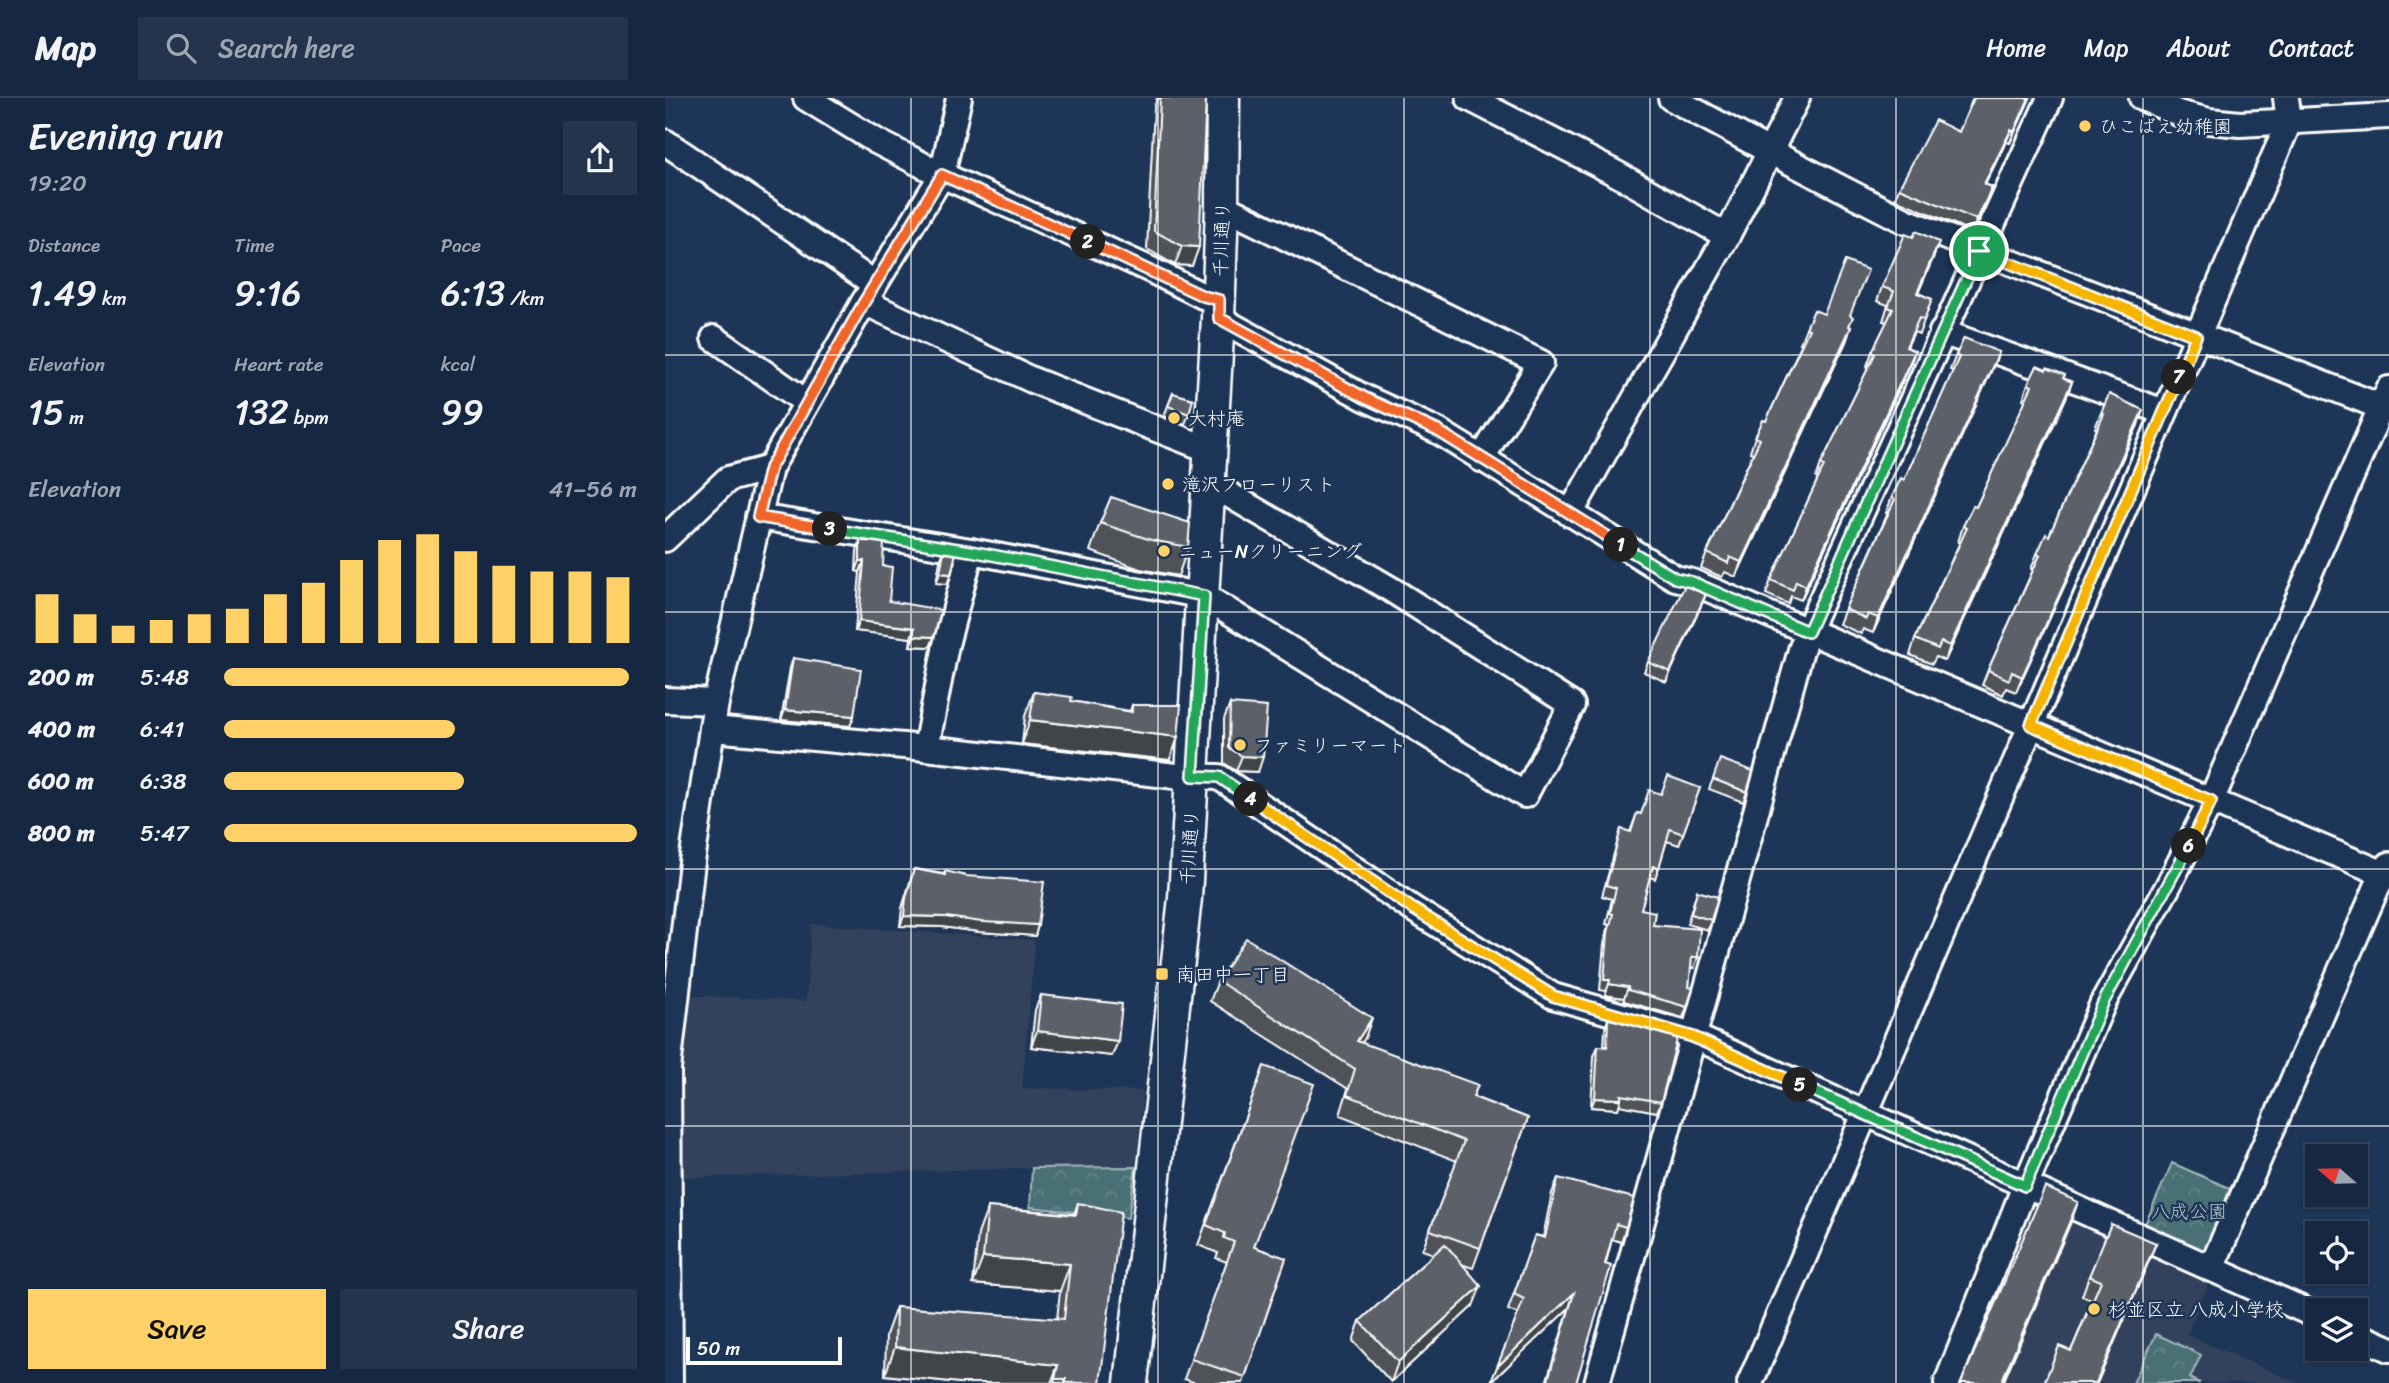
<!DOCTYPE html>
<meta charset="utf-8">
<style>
:root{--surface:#162841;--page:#23344c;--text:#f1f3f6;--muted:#9ea6b1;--line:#35445a;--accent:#ffd166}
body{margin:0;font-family:Sriracha,"Klee One",sans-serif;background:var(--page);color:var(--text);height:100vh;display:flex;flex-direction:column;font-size:26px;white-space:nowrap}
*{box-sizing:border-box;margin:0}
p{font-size:23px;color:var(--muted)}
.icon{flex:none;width:38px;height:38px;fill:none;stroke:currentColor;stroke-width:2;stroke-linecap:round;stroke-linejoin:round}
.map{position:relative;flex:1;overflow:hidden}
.panel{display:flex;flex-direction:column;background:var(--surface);width:665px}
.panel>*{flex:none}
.needle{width:46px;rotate:290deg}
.controls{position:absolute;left:1640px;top:1046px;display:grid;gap:14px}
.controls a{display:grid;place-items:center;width:63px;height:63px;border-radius:0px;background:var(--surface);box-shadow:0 2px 5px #0004,0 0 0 2px var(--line);font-size:35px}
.scale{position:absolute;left:21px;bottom:18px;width:156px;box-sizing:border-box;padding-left:7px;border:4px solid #fff;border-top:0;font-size:19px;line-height:24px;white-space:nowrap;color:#fff;-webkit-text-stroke:5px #1d3557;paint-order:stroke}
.pin{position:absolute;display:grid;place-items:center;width:60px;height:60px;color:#fff;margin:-30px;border:4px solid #fff;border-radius:50%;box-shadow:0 2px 7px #0007}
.km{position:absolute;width:35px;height:35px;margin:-18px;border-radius:50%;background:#222;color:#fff;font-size:19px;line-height:35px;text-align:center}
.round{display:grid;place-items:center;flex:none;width:74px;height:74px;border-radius:0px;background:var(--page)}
.overview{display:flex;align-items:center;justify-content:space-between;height:119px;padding:0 28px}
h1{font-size:38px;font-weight:600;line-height:52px}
.stats{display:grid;grid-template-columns:repeat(3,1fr);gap:10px;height:119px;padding:7px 28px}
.stats div{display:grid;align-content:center}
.stats b{font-size:35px;font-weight:600}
.stats small{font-size:19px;font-weight:400}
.stats p{font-size:19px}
.chart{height:196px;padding:14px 28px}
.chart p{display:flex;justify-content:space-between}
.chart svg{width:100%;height:126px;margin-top:7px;stroke:var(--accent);stroke-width:6}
.action{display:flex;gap:14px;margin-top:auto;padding:14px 28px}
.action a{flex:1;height:80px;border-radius:0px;background:var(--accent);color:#111;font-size:28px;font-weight:600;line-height:80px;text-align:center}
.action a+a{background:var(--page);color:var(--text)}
ul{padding:0 28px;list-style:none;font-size:23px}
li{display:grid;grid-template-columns:112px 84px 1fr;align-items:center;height:52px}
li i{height:18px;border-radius:9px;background:var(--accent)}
header{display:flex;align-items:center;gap:42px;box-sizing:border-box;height:98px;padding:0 35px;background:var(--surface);border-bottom:2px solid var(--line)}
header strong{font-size:33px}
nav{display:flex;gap:38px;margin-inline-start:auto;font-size:24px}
.search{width:490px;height:63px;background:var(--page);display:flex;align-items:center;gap:18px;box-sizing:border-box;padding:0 24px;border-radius:0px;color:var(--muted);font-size:26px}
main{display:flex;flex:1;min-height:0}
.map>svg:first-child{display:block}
.built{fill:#30425c}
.park{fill:url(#park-crowns);stroke:#a4b8ba;stroke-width:2}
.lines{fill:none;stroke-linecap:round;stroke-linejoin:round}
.minor-casing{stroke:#fff;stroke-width:30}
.major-casing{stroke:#fff;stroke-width:37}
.minor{stroke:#1d3557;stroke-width:24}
.major{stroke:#1d3557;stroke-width:32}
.wall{fill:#4f5359;stroke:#fff;stroke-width:2}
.shaded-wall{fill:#404448;stroke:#fff;stroke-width:2}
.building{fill:#5c6167;stroke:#fff;stroke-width:2}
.split-1-casing{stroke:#fff;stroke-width:14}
.split-2-casing{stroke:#fff;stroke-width:14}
.split-3-casing{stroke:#fff;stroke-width:14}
.split-4-casing{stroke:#fff;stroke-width:14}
.split-5-casing{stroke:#fff;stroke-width:14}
.split-6-casing{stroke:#fff;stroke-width:14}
.split-7-casing{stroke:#fff;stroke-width:14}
.split-8-casing{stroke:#fff;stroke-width:14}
.split-1{stroke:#22a559;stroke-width:9}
.split-2{stroke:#f0652b;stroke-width:9}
.split-3{stroke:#f0652b;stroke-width:9}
.split-4{stroke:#22a559;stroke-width:9}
.split-5{stroke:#f5b400;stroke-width:9}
.split-6{stroke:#22a559;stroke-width:9}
.split-7{stroke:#f5b400;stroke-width:9}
.split-8{stroke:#f5b400;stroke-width:9}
.grid{fill:none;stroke:#fff;stroke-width:2;stroke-opacity:0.55}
.poi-dot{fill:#ffd166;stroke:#1d3557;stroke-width:2.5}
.labels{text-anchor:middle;stroke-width:5;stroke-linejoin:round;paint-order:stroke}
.poi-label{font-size:19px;fill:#fff;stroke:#1d3557;text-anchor:start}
.street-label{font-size:19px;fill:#fff;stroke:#1d3557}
.park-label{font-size:19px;fill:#b6c6c7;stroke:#1d3557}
</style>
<header>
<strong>Map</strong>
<div class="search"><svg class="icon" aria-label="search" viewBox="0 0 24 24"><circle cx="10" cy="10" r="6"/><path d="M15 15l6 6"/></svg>Search here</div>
<nav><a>Home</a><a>Map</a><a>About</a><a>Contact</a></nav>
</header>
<main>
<section class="panel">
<div class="overview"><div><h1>Evening run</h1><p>19:20</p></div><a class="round"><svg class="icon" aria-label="share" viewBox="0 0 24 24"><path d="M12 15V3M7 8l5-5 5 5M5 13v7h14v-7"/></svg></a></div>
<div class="stats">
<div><p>Distance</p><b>1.49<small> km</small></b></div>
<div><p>Time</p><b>9:16</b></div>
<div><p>Pace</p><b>6:13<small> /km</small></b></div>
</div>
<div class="stats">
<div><p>Elevation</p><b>15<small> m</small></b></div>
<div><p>Heart rate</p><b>132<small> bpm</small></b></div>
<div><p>kcal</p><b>99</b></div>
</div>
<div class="chart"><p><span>Elevation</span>41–56 m</p>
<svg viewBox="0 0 160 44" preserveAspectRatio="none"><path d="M5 44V27M15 44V34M25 44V38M35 44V36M45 44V34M55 44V32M65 44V27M75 44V23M85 44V15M95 44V8M105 44V6M115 44V12M125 44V17M135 44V19M145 44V19M155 44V21"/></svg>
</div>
<ul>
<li><b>200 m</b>5:48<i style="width:98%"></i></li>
<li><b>400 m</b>6:41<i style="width:56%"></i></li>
<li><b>600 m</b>6:38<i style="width:58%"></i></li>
<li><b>800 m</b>5:47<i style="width:100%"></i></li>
</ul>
<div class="action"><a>Save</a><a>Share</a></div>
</section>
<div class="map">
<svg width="1724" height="1285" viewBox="0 0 1724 1285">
<defs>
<pattern id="park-crowns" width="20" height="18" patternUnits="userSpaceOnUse" patternTransform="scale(1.75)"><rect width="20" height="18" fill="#497074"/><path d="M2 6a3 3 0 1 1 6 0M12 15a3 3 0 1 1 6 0" fill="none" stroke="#648589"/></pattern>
</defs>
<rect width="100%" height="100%" fill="#1d3557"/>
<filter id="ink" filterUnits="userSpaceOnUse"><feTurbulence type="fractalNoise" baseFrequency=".0143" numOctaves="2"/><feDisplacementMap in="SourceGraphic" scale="14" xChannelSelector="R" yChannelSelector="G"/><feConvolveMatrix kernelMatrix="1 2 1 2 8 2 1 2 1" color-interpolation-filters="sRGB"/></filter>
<g filter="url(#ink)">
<g class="built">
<polygon points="146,826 370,842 357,990 478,993 471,1069 367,1070 8,1080 20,897 141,903"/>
<polygon points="1376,1106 1544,1184 1522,1237 1633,1285 1295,1285 1367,1110"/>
</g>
<g class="park">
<polygon points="1507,1065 1571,1093 1541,1161 1477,1133"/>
<polygon points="471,1069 463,1120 365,1109 367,1070"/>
<polygon points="1491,1236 1536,1257 1525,1280 1535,1285 1468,1285"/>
</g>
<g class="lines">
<g class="minor-casing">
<g id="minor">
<polyline points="141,0 211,43 277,77 484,171 538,198 554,202"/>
<polyline points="804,0 952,76 1062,138"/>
<polyline points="1006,0 1104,53 1240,123 1724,312"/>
<polyline points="1477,0 1516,16 1544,23 1575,26 1724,18"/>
<polyline points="0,44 210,186"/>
<polyline points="557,108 876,265 816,361"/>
<polyline points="199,204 367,282 545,352"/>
<polyline points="553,220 700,300 773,333 1010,480 1027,484 1724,778"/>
<polyline points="1277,234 1499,314"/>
<polyline points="49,240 141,304"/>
<polyline points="905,416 1062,138 1132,0"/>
<polyline points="93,419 306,453 539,498 860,697 907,607 727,492 544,385"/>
<polyline points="0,441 63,381 105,370"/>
<polyline points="0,602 51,604"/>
<polyline points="47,631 261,650 511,678 554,679 748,811 888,898 1028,938 1652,1218"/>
<polyline points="261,650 281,547 306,453"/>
<polyline points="1546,1171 1712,789 1724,767"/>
<polyline points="1690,1236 1724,1251"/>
<polyline points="5,1285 3,971 27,764 51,604 105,370 199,204 277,77 294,0"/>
<polyline points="932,1285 1136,552 1150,516 1385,0"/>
<polyline points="1085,1285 1624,24 1621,0"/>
<polyline points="1282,1285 1360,1088 1438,905 1502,790 1546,703 1724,291"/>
</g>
</g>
<g class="major-casing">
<polyline id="major" points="466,1285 520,800 553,220 557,108 558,0"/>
</g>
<use href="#minor" class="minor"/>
<use href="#major" class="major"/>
</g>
<g class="wall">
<polygon points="492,0 541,0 527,168 510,167 482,151 489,10"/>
<polygon points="1308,0 1365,0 1345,45 1341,44 1320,86 1327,89 1308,134 1230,101 1234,90 1294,34"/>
<polygon points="1269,158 1253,195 1267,201 1254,236 1249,234 1242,249 1250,253 1245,267 1136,502 1126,498 1123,506 1101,496 1106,482 1153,381 1151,380 1156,366 1204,269 1202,268 1207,254 1222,224 1218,223 1223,207 1212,203 1217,189"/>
<polygon points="1159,216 1185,218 1184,228 1186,229 1181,244 1071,479 1060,474 1057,479 1036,470 1042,455 1088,355 1085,354 1090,339 1101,323 1137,245 1135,245 1141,230"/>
<polygon points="1334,254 1328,269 1208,535 1198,531 1196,536 1174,526 1180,511 1223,415 1221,415 1227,399 1239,382 1288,273 1285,272 1291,257"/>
<polygon points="1398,280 1407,284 1401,300 1280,563 1271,559 1267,566 1245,557 1250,541 1295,444 1293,444 1298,428 1311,409 1361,303 1358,301 1363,286"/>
<polygon points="508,295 524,316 520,326 499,318"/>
<polygon points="1436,315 1473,327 1351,594 1341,590 1338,597 1317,587 1323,572 1368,472 1366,471 1372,456 1384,438 1432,331 1430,330"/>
<polygon points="435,425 523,449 513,478 475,471 425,453"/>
<polygon points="195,443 218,468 224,503 265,549 245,548 246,540 190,533 195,474 191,473 192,453"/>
<polygon points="279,453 282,486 271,485 275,463"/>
<polygon points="1041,496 1001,584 979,574 983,564"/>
<polygon points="128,560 189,618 185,628 116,622 125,570"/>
<polygon points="369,594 406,603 465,613 467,607 505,662 357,646 360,618"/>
<polygon points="565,606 593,674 571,673 559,665 559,621"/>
<polygon points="1048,681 1082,694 1078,704 1044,691"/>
<polygon points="1035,690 1014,747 1002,743 990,781 985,779 976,811 988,827 1029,870 1026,870 1022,909 1018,920 959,903 959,900 940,897 941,893 935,892 939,846 944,827 941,826 947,801 937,798 956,731 965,734 972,715 976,716 996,696"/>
<polygon points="249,771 279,776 280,773 373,827 370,838 314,834 277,829 235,828 237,810"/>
<polygon points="1032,793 1046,822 1043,832 1022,826"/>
<polygon points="553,883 700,940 696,945 809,999 863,1020 808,1170 796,1166 808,1208 726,1284 688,1243 695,1223 769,1156 757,1152 792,1063 675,1017 683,991 545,903"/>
<polygon points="376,897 453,943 447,958 366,949 370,912"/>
<polygon points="943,921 996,1004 992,1014 954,1007 953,1011 926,1009 929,958 933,948 939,949 940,931"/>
<polygon points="599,968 589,1149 621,1160 578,1285 531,1285 519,1281 562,1164 551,1160 553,1155 533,1147"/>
<polygon points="893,1080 961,1129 956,1144 947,1141 911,1285 881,1285 904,1210 826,1284 853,1216 843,1212 870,1137 878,1139 887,1095"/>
<polygon points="413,1105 435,1285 295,1285 220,1277 221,1237 231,1209 392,1221 395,1193 308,1186 313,1136 323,1109 409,1116"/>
<polygon points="1491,1145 1483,1165 1432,1285 1406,1253 1427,1202 1417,1198 1424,1178"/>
</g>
<g class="shaded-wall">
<polygon points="1364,0 1365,0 1345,45 1349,34"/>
<polygon points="1346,32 1341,44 1315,97 1319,86"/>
<polygon points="1327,89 1323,101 1308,134 1312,122"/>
<polygon points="1274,144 1269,158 1247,209 1252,195"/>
<polygon points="517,148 534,149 527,168 510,167"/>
<polygon points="1186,229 1181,244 1071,479 1076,464"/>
<polygon points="1250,253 1245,267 1136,502 1141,488"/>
<polygon points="1334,254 1328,269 1208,535 1213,520"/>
<polygon points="1407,284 1401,300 1280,563 1285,548"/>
<polygon points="1478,312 1473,327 1351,594 1357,579"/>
<polygon points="195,463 199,463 195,474 191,473"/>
<polygon points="275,475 286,476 282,486 271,485"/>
<polygon points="1041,496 1037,506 1001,584 1005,574"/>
<polygon points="194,523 249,530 246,540 190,533"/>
<polygon points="249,538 269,539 265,549 245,548"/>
<polygon points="120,612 189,618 185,628 116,622"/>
<polygon points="365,622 513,639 505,662 357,646"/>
<polygon points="577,658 598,659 593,674 571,673"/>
<polygon points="239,818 281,819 373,827 370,838 314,834 277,829 235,828"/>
<polygon points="1027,859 1033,859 1029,870 1023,869"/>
<polygon points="944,886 963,889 959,900 940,897"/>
<polygon points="707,920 700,940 685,963 692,943"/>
<polygon points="372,933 453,943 447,958 366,949"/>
<polygon points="930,1000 956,1001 953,1011 926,1009"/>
<polygon points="1413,1104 1406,1124 1338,1285 1336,1285"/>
<polygon points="1491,1145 1483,1165 1432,1285 1431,1285"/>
<polygon points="318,1159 405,1166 395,1193 308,1186"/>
<polygon points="816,1188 808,1208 726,1284 733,1264"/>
<polygon points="909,1195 904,1210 826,1284 832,1269"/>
<polygon points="230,1249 393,1267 386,1285 295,1285 220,1277"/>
<polygon points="390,1281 401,1281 400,1285 389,1285"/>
</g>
<g class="building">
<polygon points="495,0 541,0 534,149 517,148 489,133"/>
<polygon points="1309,0 1364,0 1349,34 1346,32 1319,86 1327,89 1312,122 1234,90 1270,22 1294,34"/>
<polygon points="1251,133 1274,144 1252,195 1267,201 1259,222 1254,220 1241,249 1250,253 1141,488 1131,483 1128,492 1106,482 1159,368 1156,366 1210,256 1207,254 1228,211 1223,209 1229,193 1217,189 1240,136 1248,139"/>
<polygon points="1180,163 1203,172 1185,217 1188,219 1184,228 1186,229 1076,464 1065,459 1063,465 1042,455 1095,341 1090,339 1098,322 1101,323 1144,231 1141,230 1149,212 1159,216"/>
<polygon points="1299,240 1334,254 1213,520 1203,516 1201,521 1180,511 1230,401 1227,399 1236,380 1239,382 1294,259 1291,257"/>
<polygon points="1372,268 1381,272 1382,270 1400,277 1398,280 1407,284 1285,548 1276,544 1273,551 1250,541 1302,430 1298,428 1308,408 1311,409 1367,288 1363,286"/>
<polygon points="508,295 528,301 524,316 503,308"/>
<polygon points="1444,296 1478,312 1357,579 1347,574 1344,582 1323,572 1375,457 1372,456 1381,436 1384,438 1439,316 1436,315"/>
<polygon points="446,399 525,425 523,449 486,442 435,425"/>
<polygon points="195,443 219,443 218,468 227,469 224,503 276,512 269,539 249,538 249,530 194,523 199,463 195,463"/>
<polygon points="279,453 291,455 286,476 275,475"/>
<polygon points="1020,487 1041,496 1005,574 983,564"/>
<polygon points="128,560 196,571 189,618 120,612"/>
<polygon points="369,594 407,599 406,603 467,614 467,607 516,607 513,639 365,622"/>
<polygon points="565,606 602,609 598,659 577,658 564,650"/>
<polygon points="1055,661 1088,673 1082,694 1048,681"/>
<polygon points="1003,678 1035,690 1018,736 1005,731 994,770 988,768 976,811 990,814 988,827 1035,831 1033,859 1027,859 1024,889 1028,890 1022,909 963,892 963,889 944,886 945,882 939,882 943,835 948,816 945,815 951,790 941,787 956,731 966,734 972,715 976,716 984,692 996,696"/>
<polygon points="249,771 280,777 280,773 301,778 379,784 373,827 317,824 281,819 239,818 241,800"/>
<polygon points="1032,793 1053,799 1046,822 1026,816"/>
<polygon points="581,840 707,920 692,943 813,987 808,999 863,1020 815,1150 765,1132 799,1043 682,997 690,971 553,883"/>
<polygon points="376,897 457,906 453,943 372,933"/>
<polygon points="943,921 955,922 1013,938 996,1004 956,997 956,1001 930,1000 933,948 942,949"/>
<polygon points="599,968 649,986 589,1149 621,1160 580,1279 526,1261 569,1144 559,1140 560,1135 541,1127"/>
<polygon points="893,1080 969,1100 961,1129 951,1126 940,1166 946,1168 911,1285 882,1285 909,1195 832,1269 859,1201 849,1196 870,1137 880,1140"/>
<polygon points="1380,1089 1413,1104 1336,1285 1296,1285"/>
<polygon points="413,1105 456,1114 435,1285 401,1285 401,1281 390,1281 393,1267 230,1249 231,1209 399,1221 405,1166 318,1159 323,1109 411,1117"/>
<polygon points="1446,1126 1491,1145 1431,1285 1379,1285 1394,1248 1406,1253 1436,1183 1424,1178"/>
<polygon points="780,1146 816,1188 733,1264 695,1223"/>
</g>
</g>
<g class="lines" filter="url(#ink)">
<g class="split-1-casing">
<polyline id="split-1" points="956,447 1010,480 1027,484 1143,534 1314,153"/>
</g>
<g class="split-2-casing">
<polyline id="split-2" points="423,144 538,198 554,202 554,220 700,300 773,333 956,447"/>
</g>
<g class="split-3-casing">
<polyline id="split-3" points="165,431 93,419 105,370 199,204 277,77 423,144"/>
</g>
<g class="split-4-casing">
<polyline id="split-4" points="165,431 306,453 539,498 528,678 554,679 586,701"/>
</g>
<g class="split-5-casing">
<polyline id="split-5" points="586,701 748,811 888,898 1028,939 1135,987"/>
</g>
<g class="split-6-casing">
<polyline id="split-6" points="1135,987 1360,1088 1438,905 1524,748"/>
</g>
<g class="split-7-casing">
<polyline id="split-7" points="1514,279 1366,627 1546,703 1524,748"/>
</g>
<g class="split-8-casing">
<polyline id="split-8" points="1314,153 1531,238 1514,279"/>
</g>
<use href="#split-1" class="split-1"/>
<use href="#split-2" class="split-2"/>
<use href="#split-3" class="split-3"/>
<use href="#split-4" class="split-4"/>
<use href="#split-5" class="split-5"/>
<use href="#split-6" class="split-6"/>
<use href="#split-7" class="split-7"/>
<use href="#split-8" class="split-8"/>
</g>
<path class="grid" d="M246,0V1285M493,0V1285M739,0V1285M985,0V1285M1231,0V1285M1478,0V1285M0,257H1724M0,514H1724M0,771H1724M0,1028H1724"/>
<g class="poi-dot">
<circle cx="1420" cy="28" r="7"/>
<circle cx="509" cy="320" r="7"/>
<circle cx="503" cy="386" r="7"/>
<circle cx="499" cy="453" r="7"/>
<circle cx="575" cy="647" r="7"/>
<rect x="490" y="869" width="14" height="14" rx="3.5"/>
<circle cx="1429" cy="1211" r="7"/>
</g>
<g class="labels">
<g class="poi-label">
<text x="1434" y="35">ひこばえ幼稚園</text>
<text x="523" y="327">大村庵</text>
<text x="517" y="393">滝沢フローリスト</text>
<text x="513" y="460">ニューNクリーニング</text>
<text x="589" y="654">ファミリーマート</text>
<text x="511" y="883">南田中一丁目</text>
<text x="1443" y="1218">杉並区立 八成小学校</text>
</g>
<g class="street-label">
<text transform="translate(556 141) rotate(-88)" y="7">千川通り</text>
<text transform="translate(524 749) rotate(-86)" y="7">千川通り</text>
</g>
<g class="park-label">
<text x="1524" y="1120">八成公園</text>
</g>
</g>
</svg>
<div class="controls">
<a><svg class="needle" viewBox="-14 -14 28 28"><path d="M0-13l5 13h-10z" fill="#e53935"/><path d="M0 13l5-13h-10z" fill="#9ea6b1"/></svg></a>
<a><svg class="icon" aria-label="locate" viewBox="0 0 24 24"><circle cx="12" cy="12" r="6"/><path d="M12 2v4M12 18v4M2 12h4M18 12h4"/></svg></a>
<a><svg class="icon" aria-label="layers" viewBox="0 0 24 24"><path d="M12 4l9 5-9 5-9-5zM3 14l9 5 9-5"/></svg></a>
</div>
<div class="scale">50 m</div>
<div class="pin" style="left:1314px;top:153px;background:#1e9e55"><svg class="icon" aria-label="arrive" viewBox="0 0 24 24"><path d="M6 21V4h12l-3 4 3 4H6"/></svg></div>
<b class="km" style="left:956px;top:447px">1</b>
<b class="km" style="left:423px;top:144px">2</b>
<b class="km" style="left:165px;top:431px">3</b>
<b class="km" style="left:586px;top:701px">4</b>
<b class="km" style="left:1135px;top:987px">5</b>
<b class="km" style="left:1524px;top:748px">6</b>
<b class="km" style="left:1514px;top:279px">7</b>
</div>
</main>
